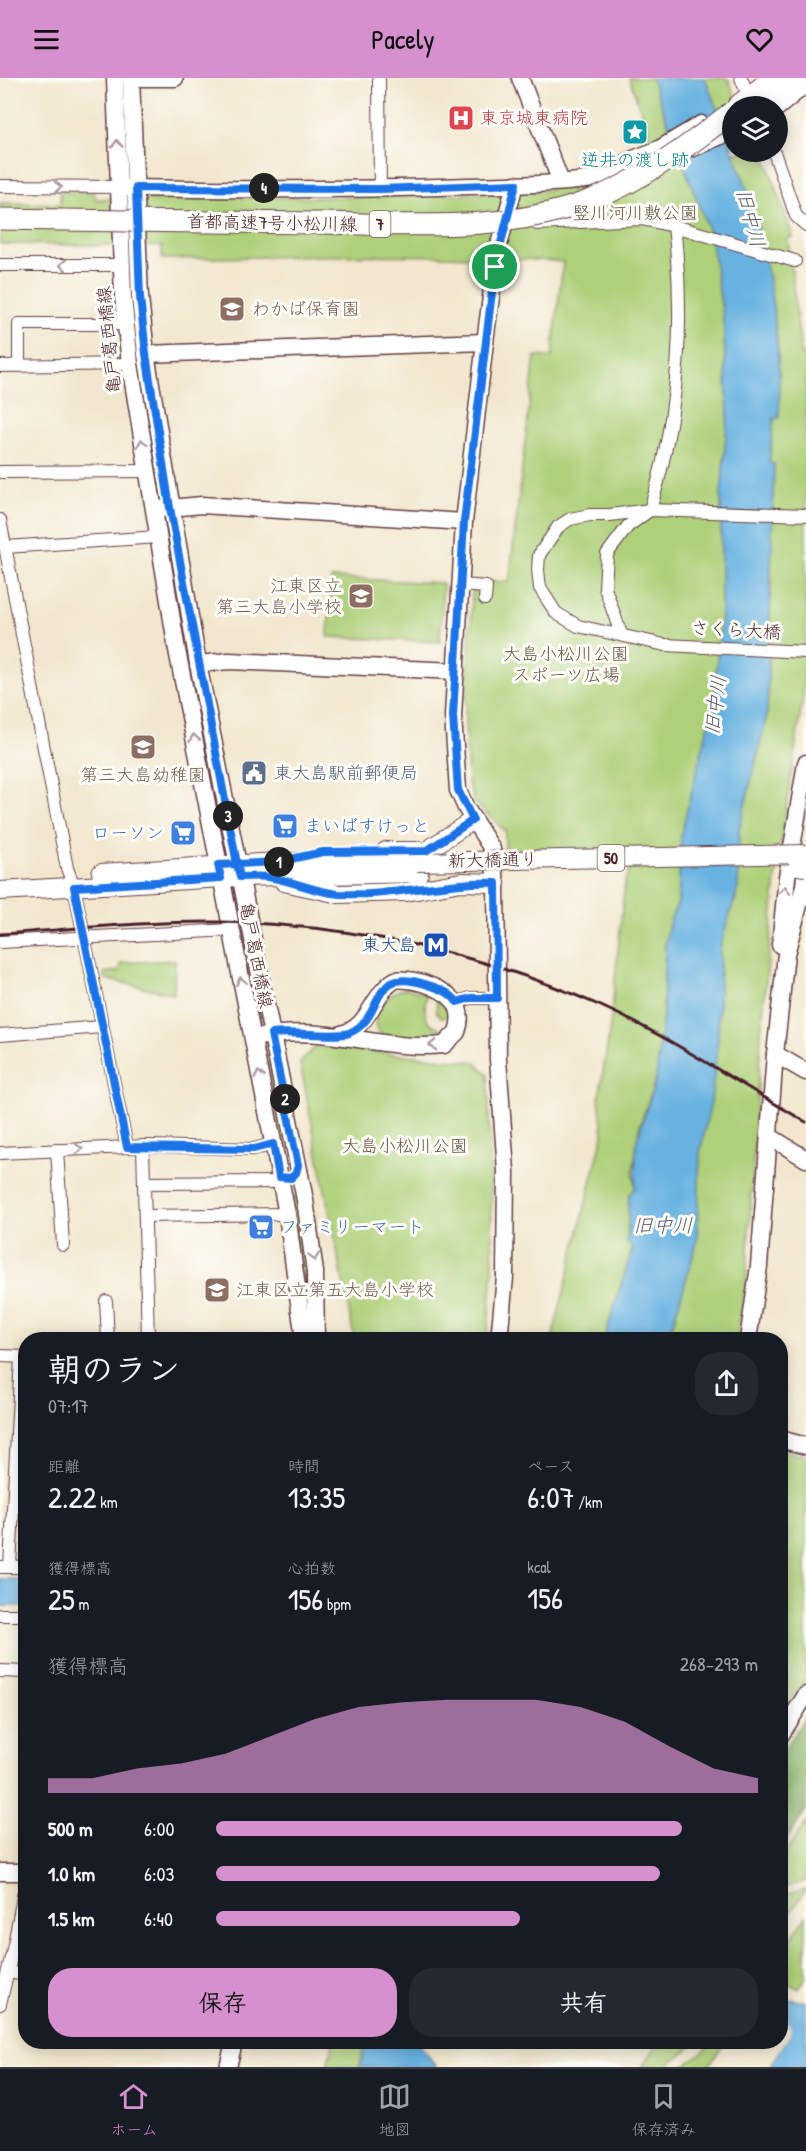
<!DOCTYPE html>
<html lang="ja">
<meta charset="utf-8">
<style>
:root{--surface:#171b24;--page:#242831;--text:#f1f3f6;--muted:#9ea1a6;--line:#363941;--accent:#d690ce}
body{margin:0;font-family:"Patrick Hand","Klee One",sans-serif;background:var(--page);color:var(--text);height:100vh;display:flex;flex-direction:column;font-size:22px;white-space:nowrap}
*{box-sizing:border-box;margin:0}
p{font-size:20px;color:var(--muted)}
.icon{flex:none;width:33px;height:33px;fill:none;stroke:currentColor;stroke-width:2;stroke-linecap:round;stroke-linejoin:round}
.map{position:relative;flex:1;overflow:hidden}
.details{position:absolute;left:18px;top:1254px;width:770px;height:717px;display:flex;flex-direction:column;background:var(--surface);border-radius:24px;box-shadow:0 3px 15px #0003}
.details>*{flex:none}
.fabs{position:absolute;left:722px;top:18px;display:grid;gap:12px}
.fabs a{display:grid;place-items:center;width:66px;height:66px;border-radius:50%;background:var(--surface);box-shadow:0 3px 15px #0003;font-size:30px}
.pin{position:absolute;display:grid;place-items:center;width:51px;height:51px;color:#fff;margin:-26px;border:3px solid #fff;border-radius:50%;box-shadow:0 2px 6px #0007}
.km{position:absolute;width:30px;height:30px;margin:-15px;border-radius:50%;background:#222;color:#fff;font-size:16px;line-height:30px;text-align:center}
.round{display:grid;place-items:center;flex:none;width:63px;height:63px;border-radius:24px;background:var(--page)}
.head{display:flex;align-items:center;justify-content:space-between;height:102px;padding:0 30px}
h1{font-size:33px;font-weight:600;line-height:45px}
.metrics{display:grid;grid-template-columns:repeat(3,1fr);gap:9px;height:102px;padding:6px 30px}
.metrics div{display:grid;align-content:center}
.metrics b{font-size:30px;font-weight:600}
.metrics small{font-size:16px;font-weight:400}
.metrics p{font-size:16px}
.chart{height:168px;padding:12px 30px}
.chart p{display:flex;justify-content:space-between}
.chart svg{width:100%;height:108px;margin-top:6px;fill:var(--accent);opacity:.7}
.primary-button{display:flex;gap:12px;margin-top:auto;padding:12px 30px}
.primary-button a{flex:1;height:69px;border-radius:24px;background:var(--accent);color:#111;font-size:24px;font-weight:600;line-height:69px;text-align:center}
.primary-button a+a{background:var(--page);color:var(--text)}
ul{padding:0 30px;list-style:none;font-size:20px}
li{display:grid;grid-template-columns:96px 72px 1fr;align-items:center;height:45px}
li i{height:15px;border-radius:8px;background:var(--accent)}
header{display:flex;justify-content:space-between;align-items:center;height:78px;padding:0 30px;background:var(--accent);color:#111;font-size:27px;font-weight:600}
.tabs{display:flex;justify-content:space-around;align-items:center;height:84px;border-top:2px solid var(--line);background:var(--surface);font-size:16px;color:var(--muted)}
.tabs a{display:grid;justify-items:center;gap:3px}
.tabs .selected{color:var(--accent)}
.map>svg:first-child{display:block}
.green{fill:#aed079;stroke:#7c7852;stroke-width:1.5}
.forest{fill:#8ab269;stroke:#6a684a;stroke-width:1.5}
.water{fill:#68b2e1;stroke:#596886;stroke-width:1.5}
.pier{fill:#f2e7ce}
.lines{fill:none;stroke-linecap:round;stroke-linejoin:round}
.street-casing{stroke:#633d43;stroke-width:14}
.secondary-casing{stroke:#633d43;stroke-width:19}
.primary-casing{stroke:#633d43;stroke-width:20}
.highway-casing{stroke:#633d43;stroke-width:23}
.street{stroke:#fff;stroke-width:12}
.secondary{stroke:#fff;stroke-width:16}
.primary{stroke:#fff;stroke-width:18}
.highway{stroke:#fff;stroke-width:21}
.rail{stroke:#4a1f2b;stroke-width:3}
.primary-bridge-casing{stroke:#633d43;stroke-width:20;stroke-linecap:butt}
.highway-bridge-casing{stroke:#633d43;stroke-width:23;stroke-linecap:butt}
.primary-bridge{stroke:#fff;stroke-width:18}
.highway-bridge{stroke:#fff;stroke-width:21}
.oneway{stroke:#ae9aa0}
.route-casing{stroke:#fff;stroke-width:12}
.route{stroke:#1a73e8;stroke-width:8}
.labels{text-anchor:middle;stroke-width:6;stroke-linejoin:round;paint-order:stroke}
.shield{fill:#fdfcf7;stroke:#806168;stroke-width:1.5}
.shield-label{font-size:16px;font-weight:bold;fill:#4a1f2b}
.health-label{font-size:18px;fill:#be3a42;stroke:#fdfcf7;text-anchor:start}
.culture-label{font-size:18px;fill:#0d838f;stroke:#fdfcf7}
.park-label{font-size:18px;fill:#685442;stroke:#fdfcf7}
.street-label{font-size:18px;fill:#4a1f2b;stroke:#fdfcf7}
.education-label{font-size:18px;fill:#785e54;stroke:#fdfcf7;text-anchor:start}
.service-label{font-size:18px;fill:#4e5e75;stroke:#fdfcf7;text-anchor:start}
.shop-label{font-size:18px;fill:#366cbe;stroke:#fdfcf7;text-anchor:start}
.transit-label{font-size:18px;fill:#164399;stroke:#fdfcf7;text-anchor:end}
.water-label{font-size:20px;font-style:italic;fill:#565a74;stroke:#fdfcf7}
</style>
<header><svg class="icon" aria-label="menu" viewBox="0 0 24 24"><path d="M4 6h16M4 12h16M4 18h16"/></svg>Pacely<svg class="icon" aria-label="heart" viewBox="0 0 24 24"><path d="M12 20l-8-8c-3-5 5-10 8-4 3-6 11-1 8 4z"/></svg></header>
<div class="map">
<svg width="806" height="1989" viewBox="0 0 806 1989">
<rect width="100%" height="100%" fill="#fdfcf7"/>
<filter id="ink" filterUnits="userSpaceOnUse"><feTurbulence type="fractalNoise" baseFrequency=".0167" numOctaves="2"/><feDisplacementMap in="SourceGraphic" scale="12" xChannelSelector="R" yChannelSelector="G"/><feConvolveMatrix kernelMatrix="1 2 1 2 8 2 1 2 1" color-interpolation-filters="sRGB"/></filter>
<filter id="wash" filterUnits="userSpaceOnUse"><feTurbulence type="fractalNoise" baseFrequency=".008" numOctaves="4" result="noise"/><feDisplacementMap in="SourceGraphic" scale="24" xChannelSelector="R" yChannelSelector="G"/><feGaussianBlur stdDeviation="1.35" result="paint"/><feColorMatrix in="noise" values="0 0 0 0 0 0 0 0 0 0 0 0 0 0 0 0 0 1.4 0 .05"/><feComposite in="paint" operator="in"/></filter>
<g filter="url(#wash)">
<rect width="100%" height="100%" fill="#f2e7ce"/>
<g class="green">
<path d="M629,0H651L710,156L723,238L728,335L721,417V537L713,629L681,756L678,825L670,842L665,867L663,937L656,1000L639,1050L633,1094L635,1110L629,1117L627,1164L633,1169L604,1261H552L603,1057L599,1019L610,950L625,803L639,771L545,774L538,771H505V753L474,724L468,704L465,641L473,503L509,504L535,278L552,279L563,184C430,173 296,179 162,181V168L0,166V125L60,126V114H94L95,121L377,119L543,113L660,84Z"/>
<polygon points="705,0 728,0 739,28 732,28 732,70"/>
<path d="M733,74H754L767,83L793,159H788L801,277H806V569L803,619L776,800L761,956L746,1206L737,1261L668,1262L697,1165L700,1074L718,962L720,869L726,842L736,821L739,752L767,637L774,386L769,385L774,339L778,340C785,257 762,151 733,74Z"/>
<polygon points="333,500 443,505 440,564 328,559 331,501"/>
<polygon points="178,524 181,524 197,623 194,624"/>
<polygon points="239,850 244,851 262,940 259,941"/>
<polygon points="175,882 174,916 106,901 104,895 120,893 121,885"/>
<path d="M406,910L427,916C421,941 428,951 454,952L443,964L382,957L377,952C370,935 390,913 406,910Z"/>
<polygon points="440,920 445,920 452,937 442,940 436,934 437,923"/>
<polygon points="316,968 475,984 488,996 493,1192 487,1261 354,1259 300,985"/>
<polygon points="272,985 284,1045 289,1093 283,1094 277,1039 267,986"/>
<polygon points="299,1119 307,1165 308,1213 305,1213 289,1122"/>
<polygon points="780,1372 806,1378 806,1601 780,1638"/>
<polygon points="806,1744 806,1803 780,1811 780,1783"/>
<polygon points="806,1811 780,1852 780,1818"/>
<polygon points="806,1838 806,1899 799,1911 780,1900 780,1877"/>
<polygon points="333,1964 365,1964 360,1988 327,1989"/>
<polygon points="659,1964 697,1964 665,1989 642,1989"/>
<polygon points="715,1964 725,1964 708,1989 683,1989"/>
</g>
<polygon class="forest" points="806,1638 806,1732 780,1772 780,1678"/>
<g class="water">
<path d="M651,0H705C720,39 735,75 748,114C769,178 782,272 779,340H774L769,385L774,386L767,637L739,752L738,810L720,869L718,962L711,1024L700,1074L697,1165L668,1261L604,1262L633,1170L627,1164L629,1117L635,1110L636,1065L656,1000L663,937L665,867L670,842L678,825L681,756L713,629L721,537V417L728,335L723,238L710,156Z"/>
<rect x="0" y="1501" width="25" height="27"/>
<polygon points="780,1916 788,1921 806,1924 806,1989 769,1989 790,1956 780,1934"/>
<polygon points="365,1964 418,1964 437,1989 356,1989 361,1988"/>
</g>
<polygon class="pier" points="780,1934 790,1948 790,1956 769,1989 766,1989 787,1955 787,1949 780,1940"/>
</g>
<g filter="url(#ink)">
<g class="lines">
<g class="street-casing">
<g id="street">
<polyline points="379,0 380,111"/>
<polyline points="741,0 746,12"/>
<polyline points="774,74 796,138 806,147"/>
<polyline points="0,108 119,109"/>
<polyline points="537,146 641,141 674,148 795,183"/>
<path d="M674,148C685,243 678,341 650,432L610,437H590L570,441L558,449L539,477L538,492L540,510L556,535L578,548L665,567L806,574"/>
<polyline points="0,187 121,187"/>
<polyline points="0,288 130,286"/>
<polyline points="19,288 19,246 125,246"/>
<polyline points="0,394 147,393"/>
<polyline points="0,442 67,790 74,809 127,1069"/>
<polyline points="5,469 159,459"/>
<polyline points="460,507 486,509 485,521"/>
<polyline points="621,556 605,510 607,476 628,448 650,432 806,437"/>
<polyline points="0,864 231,852"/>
<polyline points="457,924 471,920 497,920"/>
<polyline points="0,957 102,949"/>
<polyline points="143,1068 148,1262"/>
<polyline points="57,1072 63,1167"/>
<polyline points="0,1075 150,1068 254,1071 273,1066"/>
<polyline points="144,1105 280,1104"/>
<polyline points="145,1138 287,1136"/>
<polyline points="106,1223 108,1262"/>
<polyline points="0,1278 26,1279"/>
<polyline points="0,1489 26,1489"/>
<polyline points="10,1489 21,1279"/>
<polyline points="0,1537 26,1537"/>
<polyline points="0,1593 26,1594"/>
<polyline points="8,1894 26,1897"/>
<polyline points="0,1926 14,1867 26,1802"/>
</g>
</g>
<g class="secondary-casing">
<g id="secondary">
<polyline points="115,0 123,219 130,286 177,572 287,1136 304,1262"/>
<polyline points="131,0 140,219 146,276 198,586 305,1122 315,1194 316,1262"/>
<polyline points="134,0 175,0"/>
<polyline points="520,0 561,104"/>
<polyline points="777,30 806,6"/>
<polyline points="693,70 732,53"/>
<polyline points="628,83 659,71 701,46"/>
<path d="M126,110C240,112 355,112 469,108C528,106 593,108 650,87"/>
<polyline points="146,276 485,264"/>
<polyline points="160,431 202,427 464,444"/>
<polyline points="198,586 229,583 456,593"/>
<polyline points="780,867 787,799 806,685"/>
<path d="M260,959C326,945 381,974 444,967L457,954C467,925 447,913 423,905C413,903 405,900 395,902C372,916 370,950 341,956"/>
<polyline points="775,976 806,994"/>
<polyline points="769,1058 806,1081"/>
<polyline points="499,1262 505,1199 506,1093 498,981 496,805 492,771 466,730 458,712 453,638 464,444 485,264 497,174 515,106"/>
<polyline points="748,1262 759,1188 775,976 786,876 804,808 806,788"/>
<polyline points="780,1361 806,1368"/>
<polyline points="780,1658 806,1617"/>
<polyline points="0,1794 26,1794"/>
<polyline points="228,1989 234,1964"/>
</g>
</g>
<g class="primary-casing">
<g id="primary">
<polyline points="386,773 426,773 473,742"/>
<polyline points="101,795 277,784 403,784"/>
<polyline points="284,804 339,816 406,814 461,804 496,805"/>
<polyline points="0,813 240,799 419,795"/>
</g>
</g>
<g class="highway-casing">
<g id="highway">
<polyline points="765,24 795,0"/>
<polyline points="738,28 774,0"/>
</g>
</g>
<use href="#street" class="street"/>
<use href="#secondary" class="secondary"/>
<use href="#primary" class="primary"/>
<use href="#highway" class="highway"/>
<path class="rail" d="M0,856C74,851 148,843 222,844C354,847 481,875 601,928C672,960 738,1005 806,1044"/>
<g class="primary-bridge-casing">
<g id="primary-bridge">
<polyline points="417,784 806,776"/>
<polyline points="798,788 806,789"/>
</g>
</g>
<g class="highway-bridge-casing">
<path id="highway-bridge" d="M0,141C106,143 211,144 317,145C405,146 502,155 586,124C640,104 687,69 732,34"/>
</g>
<use href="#primary-bridge" class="primary-bridge"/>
<use href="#highway-bridge" class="highway-bridge"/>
</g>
<defs><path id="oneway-chevron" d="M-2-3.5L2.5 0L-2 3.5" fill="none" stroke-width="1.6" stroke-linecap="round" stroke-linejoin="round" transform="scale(1.5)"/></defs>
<g class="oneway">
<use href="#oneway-chevron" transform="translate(117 66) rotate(-92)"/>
<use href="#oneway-chevron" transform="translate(58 109)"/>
<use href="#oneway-chevron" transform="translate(63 187) rotate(180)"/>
<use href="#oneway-chevron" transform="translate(142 365) rotate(-100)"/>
<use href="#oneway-chevron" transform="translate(194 660) rotate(-101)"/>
<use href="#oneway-chevron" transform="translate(785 812) rotate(-83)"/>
<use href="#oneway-chevron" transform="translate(241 903) rotate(-101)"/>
<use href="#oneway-chevron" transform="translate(433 967) rotate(179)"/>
<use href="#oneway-chevron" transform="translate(259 997) rotate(-101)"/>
<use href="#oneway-chevron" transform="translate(79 1071) rotate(-2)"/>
<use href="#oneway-chevron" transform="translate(314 1179) rotate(84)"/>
</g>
</g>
<g class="lines" filter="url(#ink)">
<g class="route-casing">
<path id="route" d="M495,189L464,444L453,638L458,712L473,742L426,773L323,774L277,784L218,787L221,800L74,809L127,1069L254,1071L273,1066L279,1099L291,1100L296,1095L298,1087L271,956C292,953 336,960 349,955C387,939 367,888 425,906C438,910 449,913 457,924L471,920H497L496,805C442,803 394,819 339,816C314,814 292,802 267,799C259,798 248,799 240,799L237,786L170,430L146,276L140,219L136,110L380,111L516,106L495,189"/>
</g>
<use href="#route" class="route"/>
</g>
<defs>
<g id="hospital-square" transform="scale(1.35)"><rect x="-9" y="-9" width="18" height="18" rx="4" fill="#e0444e" stroke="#fdfcf7"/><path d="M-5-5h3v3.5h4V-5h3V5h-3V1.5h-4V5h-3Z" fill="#fff"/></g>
<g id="sight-square" transform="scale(1.35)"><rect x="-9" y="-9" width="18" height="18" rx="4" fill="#0f9aa8" stroke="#fdfcf7"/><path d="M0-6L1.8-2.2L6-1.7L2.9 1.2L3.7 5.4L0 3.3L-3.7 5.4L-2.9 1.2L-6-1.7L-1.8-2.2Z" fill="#fff"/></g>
<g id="school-square" transform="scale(1.35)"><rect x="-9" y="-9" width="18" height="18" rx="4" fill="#8d6e63" stroke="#fdfcf7"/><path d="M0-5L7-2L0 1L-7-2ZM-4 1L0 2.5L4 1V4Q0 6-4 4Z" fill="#fff"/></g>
<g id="civic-square" transform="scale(1.35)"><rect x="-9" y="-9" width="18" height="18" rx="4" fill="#5c6f8a" stroke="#fdfcf7"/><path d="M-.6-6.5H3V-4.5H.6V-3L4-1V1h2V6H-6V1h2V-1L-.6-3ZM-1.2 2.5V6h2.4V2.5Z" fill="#fff"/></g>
<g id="supermarket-square" transform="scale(1.35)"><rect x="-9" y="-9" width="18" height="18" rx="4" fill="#3f7fe0" stroke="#fdfcf7"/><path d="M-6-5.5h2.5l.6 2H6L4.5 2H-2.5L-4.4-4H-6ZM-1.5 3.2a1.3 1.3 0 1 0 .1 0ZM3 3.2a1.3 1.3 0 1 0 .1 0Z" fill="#fff"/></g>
<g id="metro-square" transform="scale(1.35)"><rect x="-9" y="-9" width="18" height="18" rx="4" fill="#1a4fb4" stroke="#fdfcf7"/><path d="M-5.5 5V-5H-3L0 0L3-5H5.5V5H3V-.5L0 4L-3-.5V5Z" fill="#fff"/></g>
</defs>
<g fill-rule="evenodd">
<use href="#hospital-square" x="461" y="40"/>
<use href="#sight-square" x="635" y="54"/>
<use href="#school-square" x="232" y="231"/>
<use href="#school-square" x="361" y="518"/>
<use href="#school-square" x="143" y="669"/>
<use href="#civic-square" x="254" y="695"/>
<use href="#supermarket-square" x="285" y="748"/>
<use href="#supermarket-square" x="183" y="755"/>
<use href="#metro-square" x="436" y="867"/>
<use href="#supermarket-square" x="261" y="1149"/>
<use href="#school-square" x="217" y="1212"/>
</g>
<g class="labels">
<g class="shield">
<rect x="369.5" y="133" width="21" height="26" rx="4.5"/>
<rect x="597.5" y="767" width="27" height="26" rx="4.5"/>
</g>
<g class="shield-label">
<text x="380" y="152">7</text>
<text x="611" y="786">50</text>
</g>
<g class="health-label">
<text x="480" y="46">東京城東病院</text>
</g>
<g class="culture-label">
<text x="635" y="88">逆井の渡し跡</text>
</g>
<g class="park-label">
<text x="635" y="141">竪川河川敷公園</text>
<text x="566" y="582">大島小松川公園<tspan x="566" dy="21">スポーツ広場</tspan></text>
<text x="405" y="1074">大島小松川公園</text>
</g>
<g class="street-label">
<text transform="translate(272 145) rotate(1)" y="6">首都高速7号小松川線</text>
<text transform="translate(109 262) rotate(-96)" y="6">亀戸葛西橋線</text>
<text transform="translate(736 552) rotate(3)" y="6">さくら大橋</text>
<text transform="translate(493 782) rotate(-1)" y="6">新大橋通り</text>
<text transform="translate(256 877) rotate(79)" y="6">亀戸葛西橋線</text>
</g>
<g class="education-label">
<text x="252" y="237">わかば保育園</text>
<text x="342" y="514" text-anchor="end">江東区立<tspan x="342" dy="21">第三大島小学校</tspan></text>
<text x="143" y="703" text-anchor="middle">第三大島幼稚園</text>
<text x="236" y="1218">江東区立第五大島小学校</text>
</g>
<g class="service-label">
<text x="274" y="701">東大島駅前郵便局</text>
</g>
<g class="shop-label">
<text x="304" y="754">まいばすけっと</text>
<text x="164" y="761" text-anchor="end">ローソン</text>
<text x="280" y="1155">ファミリーマート</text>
</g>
<g class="transit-label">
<text x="416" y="873">東大島</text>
</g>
<g class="water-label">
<text transform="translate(751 140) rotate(75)" y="7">旧中川</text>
<text transform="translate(715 627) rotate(-83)" y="7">旧中川</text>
<text x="663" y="1154">旧中川</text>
</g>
</g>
</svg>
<div class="fabs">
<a><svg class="icon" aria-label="layers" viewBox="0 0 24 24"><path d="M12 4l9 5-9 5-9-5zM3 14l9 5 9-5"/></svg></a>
</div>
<div class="pin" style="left:495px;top:189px;background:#1e9e55"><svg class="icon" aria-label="arrive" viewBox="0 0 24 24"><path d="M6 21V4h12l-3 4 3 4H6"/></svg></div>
<b class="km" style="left:279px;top:784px">1</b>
<b class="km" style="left:285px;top:1021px">2</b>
<b class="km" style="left:228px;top:738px">3</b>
<b class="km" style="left:264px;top:110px">4</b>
<section class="details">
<div class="head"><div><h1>朝のラン</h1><p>07:17</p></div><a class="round"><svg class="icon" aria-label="share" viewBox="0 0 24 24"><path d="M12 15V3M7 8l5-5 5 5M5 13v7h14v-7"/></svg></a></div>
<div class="metrics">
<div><p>距離</p><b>2.22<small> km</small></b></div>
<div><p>時間</p><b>13:35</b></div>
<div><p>ペース</p><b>6:07<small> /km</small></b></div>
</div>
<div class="metrics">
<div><p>獲得標高</p><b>25<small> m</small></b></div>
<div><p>心拍数</p><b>156<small> bpm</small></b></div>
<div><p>kcal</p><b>156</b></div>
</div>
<div class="chart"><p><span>獲得標高</span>268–293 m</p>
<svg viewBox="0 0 160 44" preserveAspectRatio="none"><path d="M0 44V38L10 38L20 34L30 32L40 28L50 21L60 14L70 9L80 7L90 6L100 6L110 6L120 9L130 15L140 25L150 34L160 38V44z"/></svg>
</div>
<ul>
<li><b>500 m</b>6:00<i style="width:86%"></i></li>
<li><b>1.0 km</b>6:03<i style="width:82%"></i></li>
<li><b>1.5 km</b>6:40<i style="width:56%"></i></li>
</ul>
<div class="primary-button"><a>保存</a><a>共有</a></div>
</section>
</div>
<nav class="tabs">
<a class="selected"><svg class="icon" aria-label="home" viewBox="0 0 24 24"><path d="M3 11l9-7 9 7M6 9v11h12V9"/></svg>ホーム</a>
<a><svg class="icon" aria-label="map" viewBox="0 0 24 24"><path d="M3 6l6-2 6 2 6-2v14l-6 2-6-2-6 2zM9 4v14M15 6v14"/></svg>地図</a>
<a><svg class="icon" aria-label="saved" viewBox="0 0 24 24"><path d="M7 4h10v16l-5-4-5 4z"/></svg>保存済み</a>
</nav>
